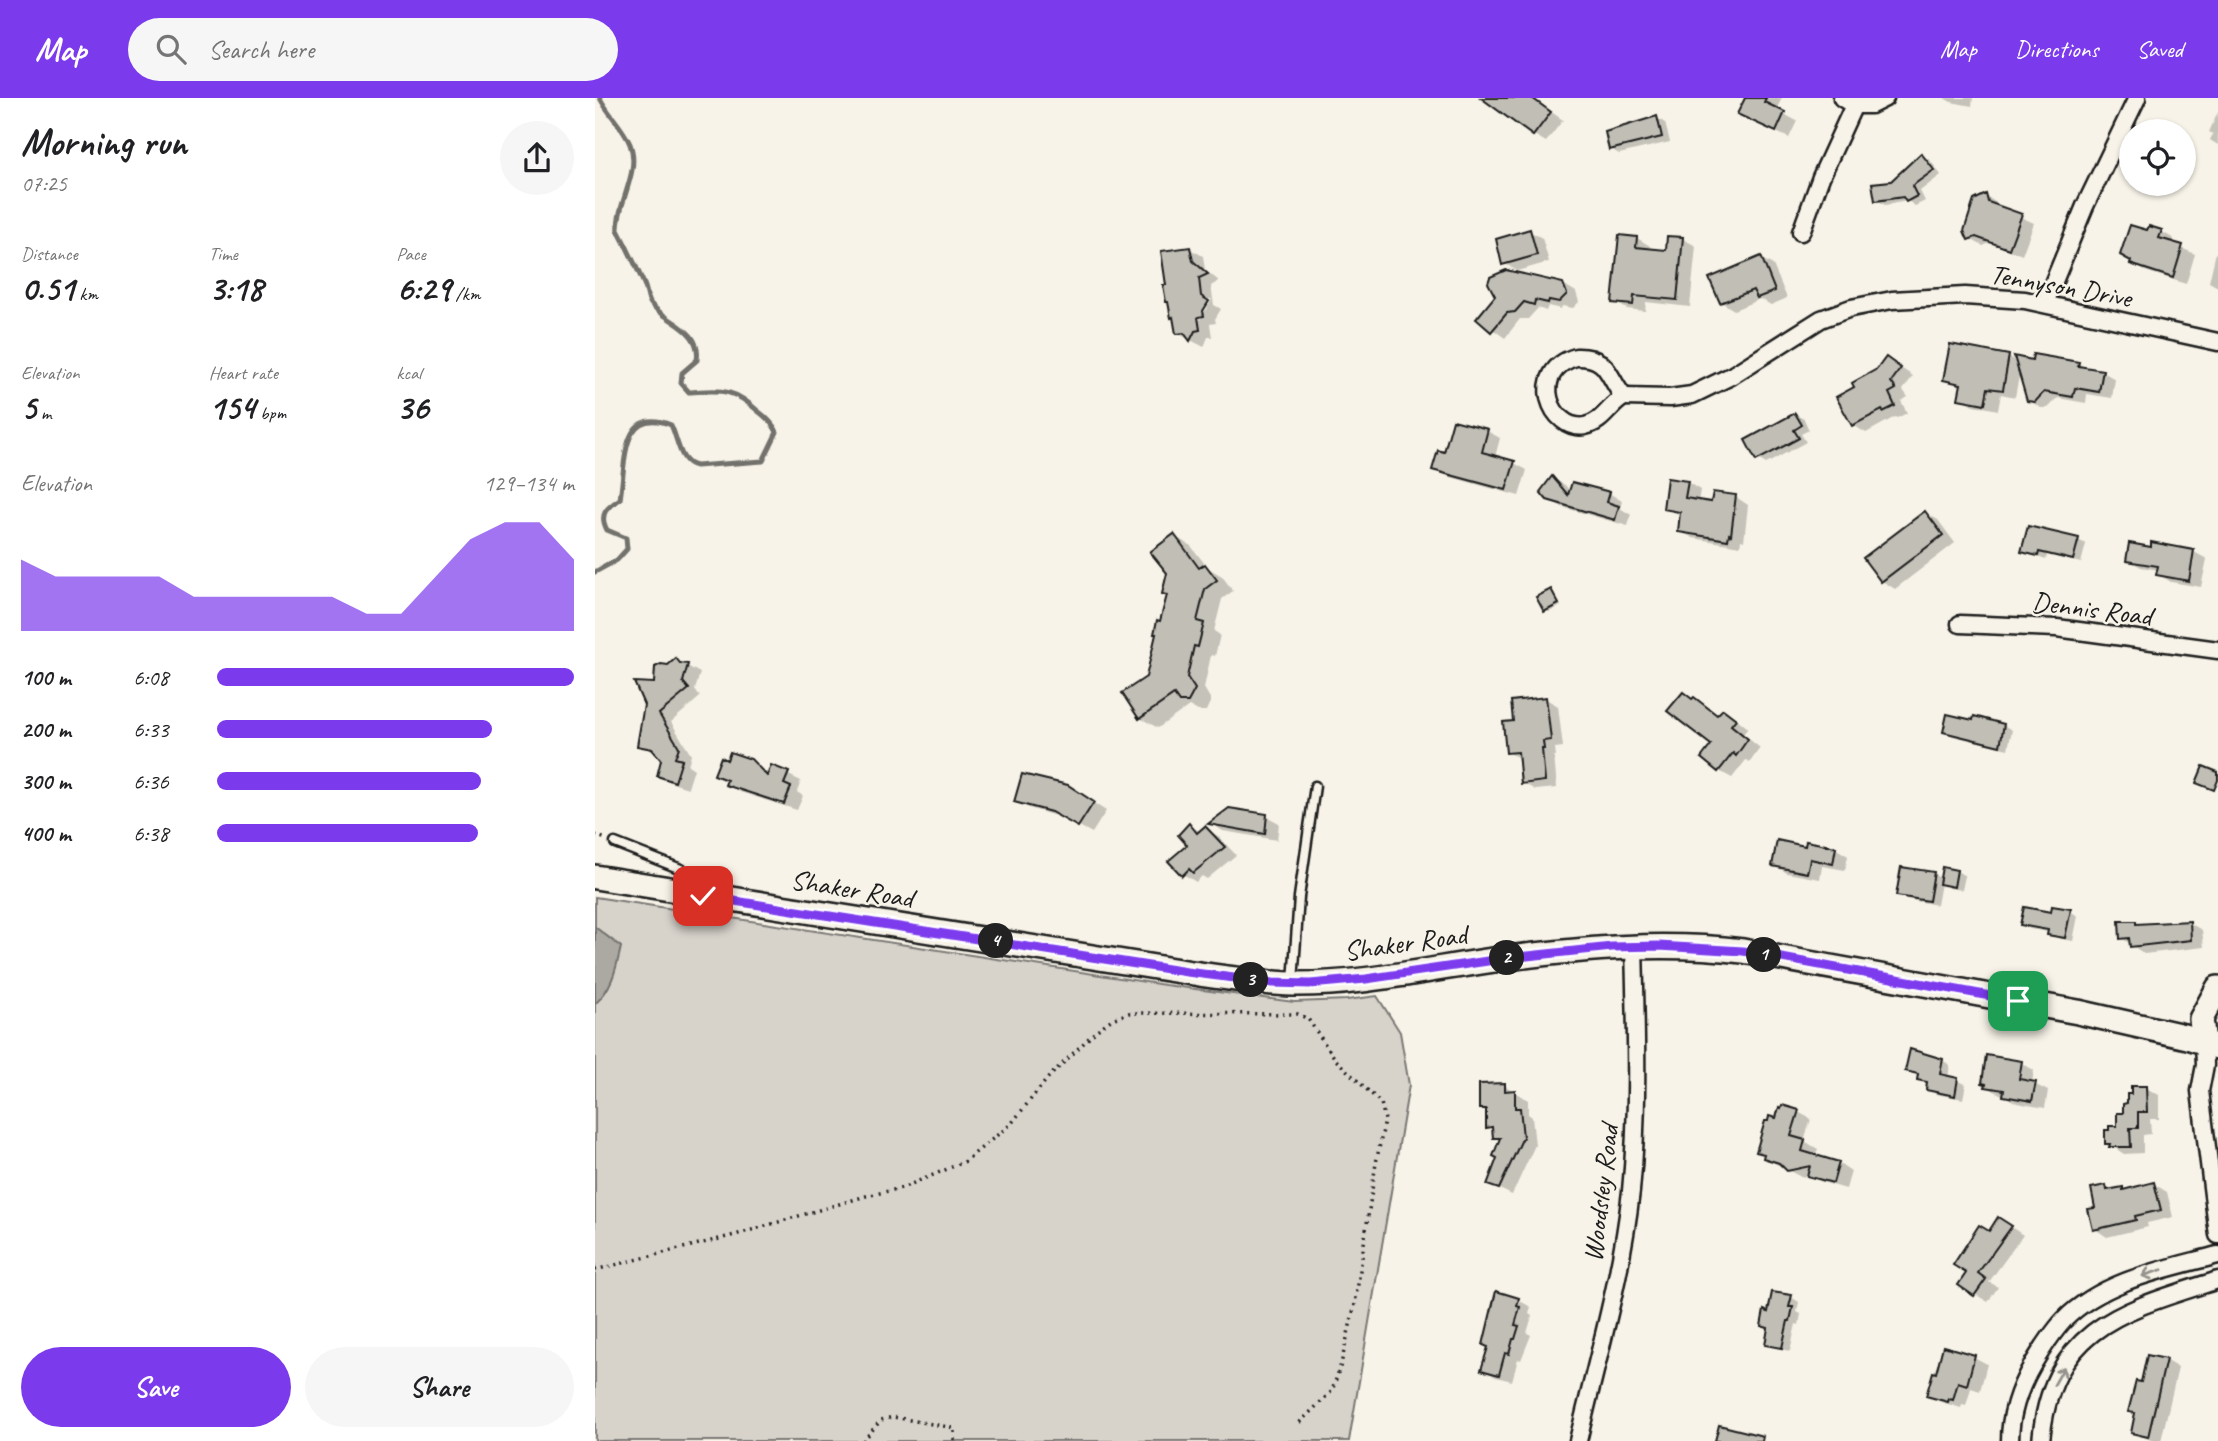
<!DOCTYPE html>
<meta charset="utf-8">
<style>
:root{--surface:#fff;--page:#f6f6f6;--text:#202124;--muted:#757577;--accent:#7c3aed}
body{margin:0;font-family:Caveat,sans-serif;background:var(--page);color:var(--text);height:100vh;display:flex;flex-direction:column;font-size:26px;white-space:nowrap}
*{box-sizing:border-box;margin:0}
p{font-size:23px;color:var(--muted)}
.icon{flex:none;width:38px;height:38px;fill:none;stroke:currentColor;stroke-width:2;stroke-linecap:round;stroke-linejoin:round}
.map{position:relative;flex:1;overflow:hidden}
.sheet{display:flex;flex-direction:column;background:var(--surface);width:595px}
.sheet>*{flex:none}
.buttons{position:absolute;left:1524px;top:21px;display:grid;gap:14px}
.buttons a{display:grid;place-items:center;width:77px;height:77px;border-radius:50%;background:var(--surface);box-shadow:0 2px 5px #0004;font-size:35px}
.pin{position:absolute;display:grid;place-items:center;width:60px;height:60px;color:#fff;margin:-30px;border-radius:14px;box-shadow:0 4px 10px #0006}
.km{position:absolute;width:35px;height:35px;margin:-18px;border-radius:50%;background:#222;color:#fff;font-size:19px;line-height:35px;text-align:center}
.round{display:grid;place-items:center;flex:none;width:74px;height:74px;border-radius:37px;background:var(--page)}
.summary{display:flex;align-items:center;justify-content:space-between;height:119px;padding:0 21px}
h1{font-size:38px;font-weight:700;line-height:52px}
.stats{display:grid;grid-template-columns:repeat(3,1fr);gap:10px;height:119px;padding:7px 21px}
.stats div{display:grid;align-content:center}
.stats b{font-size:35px;font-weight:700}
.stats small{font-size:19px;font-weight:400}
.stats p{font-size:19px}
.chart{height:196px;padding:14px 21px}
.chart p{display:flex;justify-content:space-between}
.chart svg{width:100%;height:126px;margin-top:7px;fill:var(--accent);opacity:.7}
.cta{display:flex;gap:14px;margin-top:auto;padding:14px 21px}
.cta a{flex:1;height:80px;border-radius:42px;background:var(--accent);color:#fff;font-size:28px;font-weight:700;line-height:80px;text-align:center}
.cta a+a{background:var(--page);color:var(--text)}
ul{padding:0 21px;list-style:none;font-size:23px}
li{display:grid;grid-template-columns:112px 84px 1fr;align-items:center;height:52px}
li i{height:18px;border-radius:9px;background:var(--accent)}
header{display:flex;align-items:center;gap:42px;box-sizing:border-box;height:98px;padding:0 35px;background:var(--accent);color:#fff}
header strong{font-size:33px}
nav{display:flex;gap:38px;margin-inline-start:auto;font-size:24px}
.search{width:490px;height:63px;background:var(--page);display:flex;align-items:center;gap:18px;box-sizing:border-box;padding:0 24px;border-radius:38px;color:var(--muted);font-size:26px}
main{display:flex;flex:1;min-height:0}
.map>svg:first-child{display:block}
.green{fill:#d7d3cb;stroke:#7a7874;stroke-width:2}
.water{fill:#aca9a2;stroke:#72716c;stroke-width:2}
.shadow{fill:#0003;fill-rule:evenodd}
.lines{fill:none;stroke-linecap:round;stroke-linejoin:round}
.stream{stroke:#72716c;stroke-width:5}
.building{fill:#c0beb5;stroke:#1c1c1c;stroke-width:2}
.lane-casing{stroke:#1c1c1c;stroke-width:13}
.street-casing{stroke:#1c1c1c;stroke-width:21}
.secondary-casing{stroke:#1c1c1c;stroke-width:28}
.path{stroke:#1c1c1c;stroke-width:3.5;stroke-dasharray:2 5;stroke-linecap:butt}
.lane{stroke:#f7f3e8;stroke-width:8}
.street{stroke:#f7f3e8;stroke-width:16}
.secondary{stroke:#f7f3e8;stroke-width:23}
.oneway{stroke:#94928c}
.route-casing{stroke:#fff;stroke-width:14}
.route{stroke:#7c3aed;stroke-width:9}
.labels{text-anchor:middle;stroke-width:5;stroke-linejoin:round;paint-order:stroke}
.street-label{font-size:28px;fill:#1c1c1c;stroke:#f7f3e8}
</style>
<header>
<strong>Map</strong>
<div class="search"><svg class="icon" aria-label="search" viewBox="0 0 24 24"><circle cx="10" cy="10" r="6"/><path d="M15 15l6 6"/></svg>Search here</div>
<nav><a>Map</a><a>Directions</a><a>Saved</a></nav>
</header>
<main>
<section class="sheet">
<div class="summary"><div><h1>Morning run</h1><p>07:25</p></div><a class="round"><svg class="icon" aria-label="share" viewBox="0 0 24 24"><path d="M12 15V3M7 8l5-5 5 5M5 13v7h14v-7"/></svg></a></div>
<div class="stats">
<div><p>Distance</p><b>0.51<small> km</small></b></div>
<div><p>Time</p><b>3:18</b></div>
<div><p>Pace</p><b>6:29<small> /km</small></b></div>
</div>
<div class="stats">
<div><p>Elevation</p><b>5<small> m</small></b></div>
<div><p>Heart rate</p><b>154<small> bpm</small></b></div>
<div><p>kcal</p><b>36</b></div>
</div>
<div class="chart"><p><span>Elevation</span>129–134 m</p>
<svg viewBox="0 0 160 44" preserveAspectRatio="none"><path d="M0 44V19L10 25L20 25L30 25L40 25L50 32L60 32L70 32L80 32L90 32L100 38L110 38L120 25L130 12L140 6L150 6L160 19V44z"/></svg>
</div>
<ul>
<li><b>100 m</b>6:08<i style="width:100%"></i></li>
<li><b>200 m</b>6:33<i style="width:77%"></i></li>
<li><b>300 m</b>6:36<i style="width:74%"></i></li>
<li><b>400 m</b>6:38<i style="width:73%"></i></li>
</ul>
<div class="cta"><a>Save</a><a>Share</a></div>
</section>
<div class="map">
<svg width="1623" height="1343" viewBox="0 0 1623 1343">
<rect width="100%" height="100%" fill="#f7f3e8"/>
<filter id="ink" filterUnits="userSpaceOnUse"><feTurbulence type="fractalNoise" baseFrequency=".0143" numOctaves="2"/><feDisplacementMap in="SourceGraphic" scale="14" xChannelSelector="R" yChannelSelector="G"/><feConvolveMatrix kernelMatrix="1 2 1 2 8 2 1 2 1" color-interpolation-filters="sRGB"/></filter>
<g filter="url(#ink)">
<polygon class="green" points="0,799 570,887 699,904 752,902 782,898 805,934 814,987 754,1343 0,1343"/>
<path class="water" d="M0,829L26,849C21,871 17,891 0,906Z"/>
<g class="shadow">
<polygon points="895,0 936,0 968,22 951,44 939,37"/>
<polygon points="1152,0 1187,0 1181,12 1202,23 1194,40 1157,23"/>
<polygon points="1349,0 1378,0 1377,8 1356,4"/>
<polygon points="1623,14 1623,47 1615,42 1618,36 1614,34"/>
<polygon points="1062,20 1070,25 1075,44 1024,56 1016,51"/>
<polygon points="1327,57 1335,62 1346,77 1325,93 1330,103 1320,108 1313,103 1290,107 1282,102 1297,84"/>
<polygon points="1391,98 1403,106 1405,110 1439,125 1427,157 1395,145 1388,148 1375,141"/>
<polygon points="934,133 947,140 954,164 922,173 909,165"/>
<polygon points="1566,133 1579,141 1577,146 1600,156 1591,186 1550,173 1537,165 1553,134"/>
<polygon points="1025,139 1042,140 1055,148 1054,152 1073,154 1074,140 1088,141 1101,148 1095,209 1051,204 1050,213 1032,211 1019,204"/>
<path d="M595,151L608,158L610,172L624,183L616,188L619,207L626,211L620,221L621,225L615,226L617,239H613L609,249L582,235L580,220L577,219ZM613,201H617L605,222L602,220Z"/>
<polygon points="1621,154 1623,155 1623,189 1614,184"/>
<polygon points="1165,160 1178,167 1192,200 1176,207 1165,201 1139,212 1126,204"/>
<polygon points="968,186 981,194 984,204 978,210 967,208 966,211 953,208 951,213 943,210 933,221 925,221 910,240 883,221"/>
<polygon points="1356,248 1414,259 1423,264 1439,264 1440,258 1484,266 1492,271 1508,274 1520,281 1517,300 1492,296 1491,305 1463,300 1453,310 1446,310 1433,302 1425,273 1420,299 1406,296 1403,312 1378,307 1365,300 1367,289 1350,281"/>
<polygon points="1292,261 1318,278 1308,292 1313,299 1306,303 1312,315 1302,320 1300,319 1271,335 1258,327 1261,289 1283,273"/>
<polygon points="1200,317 1209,321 1214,332 1206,336 1211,344 1171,366 1163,361"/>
<polygon points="892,333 905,340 900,359 919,365 932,372 924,398 852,378 839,371 850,356"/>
<polygon points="957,380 970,387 976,394 1014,395 1027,403 1025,410 1036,417 1033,428 967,409 953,401"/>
<polygon points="1092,384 1105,392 1103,404 1118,406 1141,399 1153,407 1149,443 1146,442 1145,448 1098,440 1085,433 1087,418 1070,410"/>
<polygon points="1331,415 1343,422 1360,445 1300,491 1287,483 1271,461"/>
<polygon points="579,438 596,448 613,470 627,478 638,493 627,501 619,533 625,537 620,558 616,557 609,590 616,602 611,613 603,613 594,608 563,630 545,620 552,580 573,497"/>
<polygon points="1483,442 1491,446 1486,465 1452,457 1451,462 1428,454"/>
<polygon points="1557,451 1599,454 1612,461 1606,489 1576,484 1563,476 1564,472 1546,469 1533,462"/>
<polygon points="956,493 966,508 954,514 951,512"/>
<polygon points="81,562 105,575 100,592 105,599 76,624 96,657 93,667 99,671 93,690 77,685 64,677 68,661 63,656 44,647 51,607 43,593 42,586 60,587"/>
<polygon points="1089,596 1112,608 1124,618 1128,613 1141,620 1153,630 1148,636 1165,650 1155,664 1151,662 1137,680 1124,673 1118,647"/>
<polygon points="951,601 963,608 968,649 960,650 961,658 959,658 962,690 940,692 928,685 924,660 912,654 920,625"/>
<polygon points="1408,627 1417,632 1413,651 1358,638 1350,633"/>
<polygon points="155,663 174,676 177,669 206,683 202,694 208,698 202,712 145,694 121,676 133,664"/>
<polygon points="486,697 511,713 497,735 471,721 434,710 421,703"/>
<polygon points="671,718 684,725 682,742 628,733 616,726"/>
<polygon points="594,727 606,734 610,731 623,738 641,757 612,781 607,778 601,784 588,776 594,747"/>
<polygon points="1212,750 1240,750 1253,758 1250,772 1227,768 1225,781 1192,775 1179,767"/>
<polygon points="1362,773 1370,778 1367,792 1354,790 1346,785 1342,807 1311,801 1303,797 1338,776 1347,781"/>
<polygon points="1475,813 1483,818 1478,843 1462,840 1454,834 1435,831 1427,826"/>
<polygon points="1541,824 1546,827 1594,825 1607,832 1609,849 1549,856 1527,840"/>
<polygon points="1347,962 1355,967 1353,980 1371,986 1368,1001 1341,996 1333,991 1332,986 1324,981 1325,978 1312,972"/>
<polygon points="1426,965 1439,972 1437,985 1453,993 1450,1010 1422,1005 1392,989"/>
<polygon points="909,987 933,1002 933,1016 937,1019 940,1047 917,1097 894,1086 904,1060 906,1043 899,1039 899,1032 893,1028 893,1013 886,1010"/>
<polygon points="1551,990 1564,997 1564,1021 1555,1021 1556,1036 1548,1037 1548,1055 1529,1056 1512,1045 1524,1030 1529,1016"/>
<polygon points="1203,1014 1216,1021 1209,1043 1223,1051 1220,1059 1244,1065 1256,1073 1251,1091 1227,1084 1215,1077 1206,1079 1170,1060 1170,1057 1163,1053 1182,1022"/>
<polygon points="1559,1086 1572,1094 1578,1119 1552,1125 1553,1129 1512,1139 1500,1131 1502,1111 1510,1089 1518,1093 1527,1091 1531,1093"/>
<polygon points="1416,1129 1428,1137 1394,1184 1403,1189 1393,1204 1365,1187 1395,1135"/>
<polygon points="1196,1199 1204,1204 1202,1214 1206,1216 1204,1227 1201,1226 1195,1253 1180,1250 1172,1246 1175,1231 1168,1227 1175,1216"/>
<polygon points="923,1202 936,1209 934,1216 937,1218 932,1235 936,1237 926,1262 923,1261 917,1283 901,1279 888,1272"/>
<polygon points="1379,1259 1392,1266 1385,1293 1376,1290 1371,1308 1367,1307 1366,1310 1346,1304 1333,1297"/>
<polygon points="1570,1262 1583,1270 1566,1343 1558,1343 1538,1334 1542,1316 1535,1313 1547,1286"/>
</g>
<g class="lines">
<path class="stream" d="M0,474L22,462L32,451L31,440L12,432C3,415 13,409 25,401C31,367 25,306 76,327C83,341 84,365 101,368L168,363L182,334C178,325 171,319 163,313C138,290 127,292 94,294L86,285L87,275L102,262C107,231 72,225 56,206C52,201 52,193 49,186C41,168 32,149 23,132C22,104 46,74 35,46C28,29 13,16 5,0"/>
</g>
<g class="building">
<polygon points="886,0 937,0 956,14 938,38"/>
<polygon points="1150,0 1171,0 1169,4 1190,14 1181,34 1142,16"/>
<polygon points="1062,18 1067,39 1014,52 1010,34"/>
<polygon points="1326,55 1339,72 1317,88 1322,98 1311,104 1308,99 1280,103 1277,85 1296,83"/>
<polygon points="1391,96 1393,104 1427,116 1414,151 1381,139 1373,142 1369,133 1379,102"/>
<polygon points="1535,127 1552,132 1554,128 1567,132 1564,140 1588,147 1578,180 1535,166 1536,163 1525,157"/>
<polygon points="935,131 942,157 907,167 901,141"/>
<polygon points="1024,137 1042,139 1041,149 1071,152 1072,138 1088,139 1082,202 1039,198 1038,207 1017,205"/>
<polygon points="595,149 598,163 613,176 604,180 606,198 614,203 608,213 609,218 603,219 605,232 600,233 595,243 589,235 581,236 578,219 576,220 573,204 571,204 568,187 571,187 566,153"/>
<polygon points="1166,158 1180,193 1162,200 1158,192 1125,205 1114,180"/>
<polygon points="911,172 968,185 972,196 964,204 954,202 953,205 940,202 939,207 929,204 920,214 912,215 896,234 881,221 900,198 893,185 895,179"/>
<polygon points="1355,246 1414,257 1408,292 1393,290 1390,306 1363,301 1366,286 1348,282"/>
<polygon points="1438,256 1484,264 1483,268 1508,272 1504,294 1480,290 1478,299 1449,294 1440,304 1432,303 1419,258 1437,262"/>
<polygon points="1291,259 1306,270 1296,284 1301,291 1294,295 1300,308 1288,314 1287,312 1257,328 1241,299 1259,289 1257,285 1282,271"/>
<polygon points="1200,315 1207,327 1199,332 1204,340 1161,363 1150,342"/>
<polygon points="858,322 893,331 887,354 920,363 911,392 837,372 843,352 849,354"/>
<polygon points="957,378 973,397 977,384 1015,394 1012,404 1024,408 1020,422 952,402 945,394"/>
<polygon points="1072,380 1093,383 1090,400 1116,404 1118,394 1141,397 1136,437 1134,436 1133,442 1083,434 1085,414 1068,411"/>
<polygon points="1330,413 1348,437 1286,484 1268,460"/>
<polygon points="1433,428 1484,440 1478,462 1444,454 1443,458 1426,454"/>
<polygon points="579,436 604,470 610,466 622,482 610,491 602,523 609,525 603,549 599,548 592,579 600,591 593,604 584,604 579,597 544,621 527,595 551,579 561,536 559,536 562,522 565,523 572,497 567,496 572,475 555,454"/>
<polygon points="1556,444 1599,452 1594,483 1561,477 1563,468 1531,463 1534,445 1556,449"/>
<polygon points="956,491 964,506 949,514 941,499"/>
<polygon points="81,560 85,565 93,566 88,584 94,591 64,616 84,649 80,660 87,662 80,684 62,678 66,662 57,651 42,648 49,607 39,584 59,585 60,569 66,566 73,567"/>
<polygon points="1088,594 1097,601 1099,599 1122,617 1128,611 1141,621 1136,627 1153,641 1141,658 1138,655 1123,674 1106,660 1116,647 1072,613"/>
<polygon points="951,599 956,642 948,643 949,651 947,651 950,683 926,686 923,654 911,655 908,624 918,623 916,603"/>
<polygon points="1352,616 1378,622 1379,618 1409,626 1405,648 1348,634"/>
<polygon points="135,654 156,661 172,678 176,667 194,674 189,686 196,689 189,706 130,687 132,682 119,677 126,659 132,662"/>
<polygon points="1608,668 1623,674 1623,682 1619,692 1601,685"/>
<polygon points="427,676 473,687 499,704 483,729 456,714 419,704"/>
<polygon points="634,710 672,716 670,736 613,726"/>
<polygon points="594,725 602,735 610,728 630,749 598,775 594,771 587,778 573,763 592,747 583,737"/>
<polygon points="1182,742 1210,748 1211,743 1241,749 1238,766 1215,761 1212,775 1177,768"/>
<polygon points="1306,769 1339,774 1334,803 1301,798"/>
<polygon points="1347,769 1362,772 1359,789 1344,786"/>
<polygon points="1457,808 1476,811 1470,840 1452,837 1453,832 1425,827 1429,809 1456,814"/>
<polygon points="1524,823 1541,823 1541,826 1595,823 1596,842 1535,849 1534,840 1525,841"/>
<polygon points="1315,951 1348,961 1345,976 1363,980 1360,998 1331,992 1332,984 1322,982 1323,976 1310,973"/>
<polygon points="1391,957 1427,963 1424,981 1441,984 1437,1003 1408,998 1409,992 1390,989 1391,986 1387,985"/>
<polygon points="910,985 910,993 920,992 920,1010 925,1010 928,1039 904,1091 892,1087 902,1060 898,1058 905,1040 898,1040 897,1029 891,1030 891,1011 884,1011 884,986"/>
<polygon points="1536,988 1551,988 1552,1014 1543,1014 1543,1030 1535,1030 1536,1049 1514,1049 1515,1046 1510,1046 1510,1032 1514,1032 1514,1028 1522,1028 1522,1015 1528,1015 1528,1006 1532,1005 1532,996 1536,996"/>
<polygon points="1187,1007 1204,1012 1196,1038 1210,1042 1207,1053 1244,1064 1238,1085 1212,1078 1215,1068 1192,1073 1184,1065 1168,1060 1169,1056 1161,1054 1170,1023 1173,1023 1174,1018 1181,1020 1184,1009 1186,1010"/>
<polygon points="1559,1084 1566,1112 1540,1118 1541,1122 1498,1132 1493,1111 1500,1110 1496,1090 1511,1087 1512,1092 1528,1089 1528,1092"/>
<polygon points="1403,1119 1417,1128 1383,1175 1391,1181 1379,1198 1363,1187 1371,1175 1358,1167 1384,1127 1394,1133"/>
<polygon points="901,1193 924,1200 922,1208 925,1209 920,1227 924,1228 920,1241 918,1241 914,1256 910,1255 904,1277 886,1272 893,1249 888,1247"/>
<polygon points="1177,1194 1197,1197 1194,1209 1198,1209 1195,1223 1193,1223 1187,1250 1170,1247 1173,1230 1166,1228 1169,1212 1173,1214"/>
<polygon points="1348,1248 1380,1257 1372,1287 1363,1284 1358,1302 1354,1301 1353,1304 1331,1298 1338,1274 1341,1275"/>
<polygon points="1552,1257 1571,1261 1553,1339 1536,1335 1540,1315 1533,1314 1541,1283 1546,1284"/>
<polygon points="1124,1327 1168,1338 1167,1343 1120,1343"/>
</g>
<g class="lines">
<g class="lane-casing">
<g id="lane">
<polyline points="20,745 86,771 101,781 106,793"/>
<polyline points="698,884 704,799 720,688"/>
</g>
</g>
<g class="street-casing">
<g id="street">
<polyline points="1259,7 1276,7 1290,0"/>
<polyline points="1206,134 1226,79 1259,7 1247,0"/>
<polyline points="1450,205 1490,108 1542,0"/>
<path d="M981,259C1015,258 1012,279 1029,299C1014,307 1009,324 990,328C956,334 932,273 981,259Z"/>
<polyline points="1029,299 1075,300 1097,297 1136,278 1226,221 1256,210 1297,202 1370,198 1430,202 1623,244"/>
<polyline points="1365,526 1462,530 1623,552"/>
<polyline points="1609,944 1610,967 1605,993 1623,1137"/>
<path d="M983,1343C1002,1261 1027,1177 1036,1093C1044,1012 1041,930 1039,848"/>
<path d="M1415,1343C1415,1315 1424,1290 1438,1266C1447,1251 1457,1235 1469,1222C1508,1182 1571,1171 1623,1157"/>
<path d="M1446,1343C1456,1229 1529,1212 1623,1182"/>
</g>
</g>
<g class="secondary-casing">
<g id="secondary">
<path d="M0,779L591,874C626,879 662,885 697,886C770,887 842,869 914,860C992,850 1069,844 1148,853L1483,914L1593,939L1623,949"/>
<polyline points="1609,944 1606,921 1623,890"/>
</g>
</g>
<g class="path">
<polyline points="0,737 11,741"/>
<polyline points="0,1172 140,1137 271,1098 307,1090 369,1064 416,1026 453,980 502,932 517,921 534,915 703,916 713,921 741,962 786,1005 790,1022 781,1065 760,1206 746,1266 737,1293 704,1325"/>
<polyline points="268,1343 286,1322 298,1319 359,1330 359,1343"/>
</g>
<use href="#lane" class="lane"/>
<use href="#street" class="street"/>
<use href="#secondary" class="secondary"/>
</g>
<defs><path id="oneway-shaft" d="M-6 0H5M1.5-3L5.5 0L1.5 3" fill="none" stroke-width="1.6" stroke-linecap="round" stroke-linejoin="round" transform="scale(1.75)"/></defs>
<g class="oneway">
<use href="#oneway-shaft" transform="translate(1557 1175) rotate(162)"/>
<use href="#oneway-shaft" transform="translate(1464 1278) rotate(-61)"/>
</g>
</g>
<g class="lines" filter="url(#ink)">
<g class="route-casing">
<polyline id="route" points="108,798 592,874 678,885 715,886 771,881 913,860 1017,849 1064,848 1148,853 1423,903"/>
</g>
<use href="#route" class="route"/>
</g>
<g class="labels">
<g class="street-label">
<text transform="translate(1466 187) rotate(10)" y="10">Tennyson Drive</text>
<text transform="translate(1497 510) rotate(7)" y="10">Dennis Road</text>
<text transform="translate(257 790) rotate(9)" y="10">Shaker Road</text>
<text transform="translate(810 844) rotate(-8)" y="10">Shaker Road</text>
<text transform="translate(1005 1095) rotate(-83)" y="10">Woodsley Road</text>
</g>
</g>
</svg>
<div class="buttons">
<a><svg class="icon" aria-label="locate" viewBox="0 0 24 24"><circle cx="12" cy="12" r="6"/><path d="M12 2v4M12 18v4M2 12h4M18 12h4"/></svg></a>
</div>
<div class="pin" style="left:1423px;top:903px;background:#1e9e55"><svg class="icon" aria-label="arrive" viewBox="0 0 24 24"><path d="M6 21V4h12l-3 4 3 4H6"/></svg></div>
<div class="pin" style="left:108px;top:798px;background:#d93025"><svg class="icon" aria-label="check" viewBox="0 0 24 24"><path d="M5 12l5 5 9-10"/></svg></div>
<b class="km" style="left:1169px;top:857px">1</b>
<b class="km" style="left:912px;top:860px">2</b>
<b class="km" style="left:656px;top:882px">3</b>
<b class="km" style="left:401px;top:843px">4</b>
</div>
</main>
